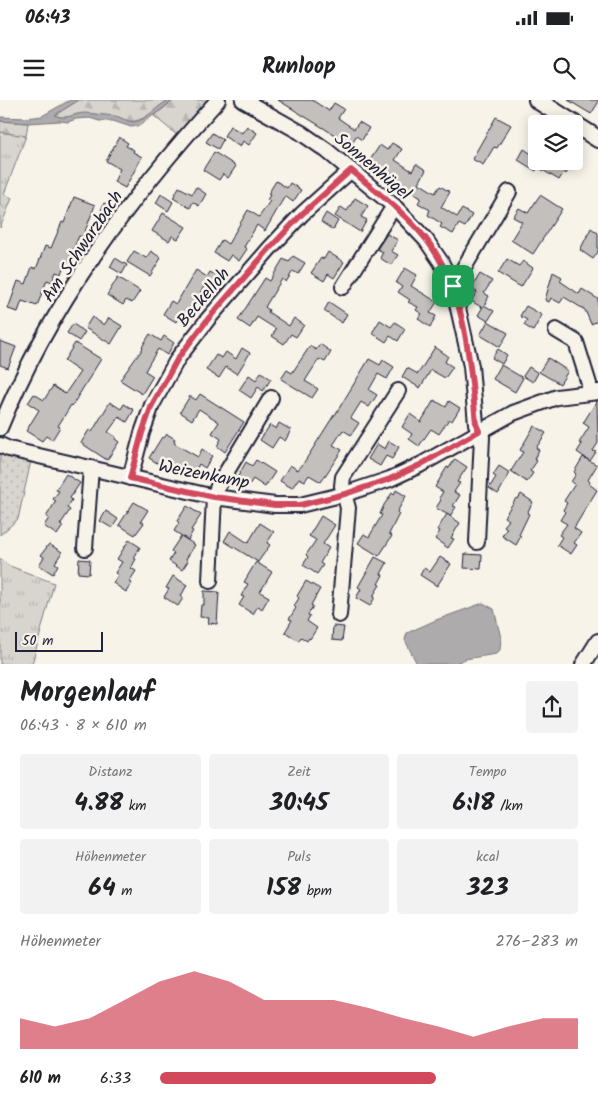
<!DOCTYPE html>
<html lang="de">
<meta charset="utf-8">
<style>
:root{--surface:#fff;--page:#f2f2f2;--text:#202124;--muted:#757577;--accent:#d1495b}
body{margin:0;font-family:Kalam,sans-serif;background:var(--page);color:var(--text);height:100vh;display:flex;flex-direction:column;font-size:19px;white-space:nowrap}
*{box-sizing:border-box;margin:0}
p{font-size:16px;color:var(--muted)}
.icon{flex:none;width:28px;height:28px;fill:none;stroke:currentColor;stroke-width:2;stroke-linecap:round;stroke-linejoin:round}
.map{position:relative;height:564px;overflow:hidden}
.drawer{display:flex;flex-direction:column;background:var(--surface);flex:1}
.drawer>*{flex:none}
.controls{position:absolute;left:528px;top:15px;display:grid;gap:10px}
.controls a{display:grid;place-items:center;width:55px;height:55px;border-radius:5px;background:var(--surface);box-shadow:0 2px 12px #0003;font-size:25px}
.scale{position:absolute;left:15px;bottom:12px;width:88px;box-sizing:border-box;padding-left:5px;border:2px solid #22223b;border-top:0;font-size:14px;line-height:18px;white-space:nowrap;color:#22223b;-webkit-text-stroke:4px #f7f3e8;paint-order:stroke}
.pin{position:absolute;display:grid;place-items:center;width:42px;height:42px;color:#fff;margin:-21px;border-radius:10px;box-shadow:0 2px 8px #0006}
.round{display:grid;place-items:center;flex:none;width:52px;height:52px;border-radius:5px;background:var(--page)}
.head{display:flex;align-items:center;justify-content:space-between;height:85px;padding:0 20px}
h1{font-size:28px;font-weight:600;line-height:38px}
.metrics{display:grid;grid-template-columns:repeat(3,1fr);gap:8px;height:85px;padding:5px 20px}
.metrics div{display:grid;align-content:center;border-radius:5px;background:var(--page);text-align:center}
.metrics b{font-size:25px;font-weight:600}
.metrics small{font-size:14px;font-weight:400}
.metrics p{font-size:14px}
.chart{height:140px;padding:10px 20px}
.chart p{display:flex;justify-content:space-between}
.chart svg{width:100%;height:90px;margin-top:5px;fill:var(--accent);opacity:.7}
ul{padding:0 20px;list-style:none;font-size:16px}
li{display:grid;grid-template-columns:80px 60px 1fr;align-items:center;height:38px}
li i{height:12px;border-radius:6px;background:var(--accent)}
.status{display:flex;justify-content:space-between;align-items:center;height:35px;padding:0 25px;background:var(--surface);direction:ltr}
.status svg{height:14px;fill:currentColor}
header{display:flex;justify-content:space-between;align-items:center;height:65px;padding:0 20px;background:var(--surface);font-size:22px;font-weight:600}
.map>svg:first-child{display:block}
.grass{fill:url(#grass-tufts);stroke:#7d7c85}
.forest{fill:url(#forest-firs);stroke:#7d7c85}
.park{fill:url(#park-dots);stroke:#7d7c85}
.water{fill:#aeabad;stroke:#76747f}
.building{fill:#c2bfbd;stroke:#22223b}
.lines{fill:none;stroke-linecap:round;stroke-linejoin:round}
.minor-casing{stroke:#22223b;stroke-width:18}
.tertiary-casing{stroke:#22223b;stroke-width:20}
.minor{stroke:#f7f3e8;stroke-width:14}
.tertiary{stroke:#f7f3e8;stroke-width:16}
.route-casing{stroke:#fff;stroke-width:10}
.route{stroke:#d1495b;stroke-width:6}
.labels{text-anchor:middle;stroke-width:5;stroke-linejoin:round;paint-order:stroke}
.street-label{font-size:18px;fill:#22223b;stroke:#f7f3e8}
</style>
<div class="status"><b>06:43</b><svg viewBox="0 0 49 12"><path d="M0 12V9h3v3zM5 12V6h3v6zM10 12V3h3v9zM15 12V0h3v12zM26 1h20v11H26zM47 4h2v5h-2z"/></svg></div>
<header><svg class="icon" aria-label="menu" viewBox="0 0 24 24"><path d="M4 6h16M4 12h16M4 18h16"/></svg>Runloop<svg class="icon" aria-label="search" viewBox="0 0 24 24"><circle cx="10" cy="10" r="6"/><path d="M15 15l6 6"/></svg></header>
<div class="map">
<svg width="598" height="565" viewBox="0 0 598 565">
<defs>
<pattern id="grass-tufts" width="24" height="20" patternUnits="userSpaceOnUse" patternTransform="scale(1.25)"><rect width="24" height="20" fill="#d8d5cf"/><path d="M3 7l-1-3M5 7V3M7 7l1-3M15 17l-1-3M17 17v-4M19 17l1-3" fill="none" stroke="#b9b7b3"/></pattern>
<pattern id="forest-firs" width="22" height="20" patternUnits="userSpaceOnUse" patternTransform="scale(1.25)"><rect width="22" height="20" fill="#d8d5cf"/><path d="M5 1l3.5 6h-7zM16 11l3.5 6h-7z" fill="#b9b7b3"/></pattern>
<pattern id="park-dots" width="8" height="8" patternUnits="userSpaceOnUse" patternTransform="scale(1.25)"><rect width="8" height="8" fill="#d8d5cf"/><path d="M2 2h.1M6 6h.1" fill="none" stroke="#b9b7b3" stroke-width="1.8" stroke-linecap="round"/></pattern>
</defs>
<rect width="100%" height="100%" fill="#f7f3e8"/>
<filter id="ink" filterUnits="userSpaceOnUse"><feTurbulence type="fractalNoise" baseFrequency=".02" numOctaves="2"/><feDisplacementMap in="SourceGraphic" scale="10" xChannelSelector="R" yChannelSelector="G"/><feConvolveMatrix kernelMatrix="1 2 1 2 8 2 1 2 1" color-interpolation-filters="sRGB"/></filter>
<g filter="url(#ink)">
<g class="grass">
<polygon points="0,32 26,36 4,94 12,98 0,128"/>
<polygon points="0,459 10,466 54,483 32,564 0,564"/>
</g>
<g class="forest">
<path d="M79,0H168C159,7 146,19 135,21C124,23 105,15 93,14C80,13 66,21 55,15Z"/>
<polygon points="174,0 211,0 178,36 154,16"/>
<polygon points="0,21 28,23 26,36 0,32"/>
</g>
<polygon class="park" points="0,354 31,361 18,419 0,435"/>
<g class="water">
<path d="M70,0H79L55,15C65,21 74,13 85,13C95,14 106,15 115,16C121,17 128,22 134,22C150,20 159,0 174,0L139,26L131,27L113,21H99L90,18L76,19L68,22L60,21L28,23L0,21V17L27,18L42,16Z"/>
<polygon points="483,503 494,509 501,538 500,550 496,554 465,559 454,564 418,564 416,562 405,540 407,533 436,520"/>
</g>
<g class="building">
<polygon points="278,0 312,0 329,11 334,3 344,9 338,18 354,29 359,22 369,28 362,40 356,36 350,47 337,39 338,37"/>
<polygon points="568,0 598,0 598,3 591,14"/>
<polygon points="496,17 511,25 497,48 494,47 483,65 472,59"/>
<polygon points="230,26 242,33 247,26 257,33 249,45 243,41 240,47 224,36"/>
<polygon points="212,33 223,40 218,49 206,42"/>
<polygon points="119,37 128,43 126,46 134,50 133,52 142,57 125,88 114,82 120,69 106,61"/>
<polygon points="392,43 402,49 395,60 412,71 416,64 426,70 419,83 435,93 440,86 450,92 441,107 457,117 462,109 472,115 465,127 459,124 453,134 440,127 442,124 428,115 430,110 418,103 421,98 395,81 397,78 370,60 380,45 387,50"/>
<polygon points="524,49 536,57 536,61 574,61 566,74 564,72 559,80 536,66 536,71 518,60"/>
<polygon points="214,52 236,66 228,78 223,74 219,80 203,70"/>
<polygon points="276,81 287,88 290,83 301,90 293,102 285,96 265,131 257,125 244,147 247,149 239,161 231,155 227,161 214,153 222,140 228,144 248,110 259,117 270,101 267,100 270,95 268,94"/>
<polygon points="179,87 192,94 196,87 206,94 199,106 193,102 190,108 173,98"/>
<polygon points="161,94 173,102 168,111 156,103"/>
<polygon points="540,95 562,109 533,154 511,140 522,122 513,117 519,108 528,113"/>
<polygon points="74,97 95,105 83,137 79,136 65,169 63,168 61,174 56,172 52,182 47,180 37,206 22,201 18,212 8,209 18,181 26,184 32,167 36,169 45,146 51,148 62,122 64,123"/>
<polygon points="355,98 368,106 361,117 367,120 360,132 335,116 341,107 347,111"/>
<polygon points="104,103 114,107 110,117 100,113"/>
<polygon points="163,113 186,127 178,139 172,136 169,141 152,131"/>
<polygon points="326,113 338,121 333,130 321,122"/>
<polygon points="591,128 598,133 598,152 593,159 580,150"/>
<polygon points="387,134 398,140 391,151 398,155 391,165 380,158 383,152 377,149"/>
<polygon points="134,151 146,158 151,151 161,158 150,176 127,162"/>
<polygon points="328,152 344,162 334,178 328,174 324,181 311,173 321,158 324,159"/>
<polygon points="293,156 305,163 298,174 293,171 286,182 282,179 265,207 269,210 268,212 289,226 294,218 304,225 296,237 291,234 284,244 272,236 276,229 257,217 250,228 238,220 265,178 270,181 283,159 289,162"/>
<polygon points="115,158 127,165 122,174 110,167"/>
<polygon points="507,159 519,166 523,161 533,168 521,187 498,173"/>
<polygon points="405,168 417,175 411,186 437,202 430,213 436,216 430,227 418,219 422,214 416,210 418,207 408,202 410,200 398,192 402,187 396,183"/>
<polygon points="196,170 207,177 210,172 221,178 213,190 205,185 191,207 196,210 188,222 180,216 176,222 163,214 171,201 176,204"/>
<polygon points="553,172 562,177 560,181 579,194 582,189 598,199 598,221 591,224 585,210 564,197 560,203 551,198 549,202 545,200"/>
<polygon points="480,174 492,181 484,193 489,196 483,208 471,201 477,192 471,189"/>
<polygon points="118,177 140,191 132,203 126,200 123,205 107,195"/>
<polygon points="329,202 347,214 342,223 324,211"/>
<polygon points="484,205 494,211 488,221 478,215"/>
<polygon points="526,206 542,215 533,231 524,225 527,220 520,216"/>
<polygon points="92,217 104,225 109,218 122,226 111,244 85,228"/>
<polygon points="380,220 391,227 395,222 405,229 398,241 390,236 386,242 372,233"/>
<polygon points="488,221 508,233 500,247 480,235"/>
<polygon points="73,224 85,232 79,241 67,233"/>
<polygon points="150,234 161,241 164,236 174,243 167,255 158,249 150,262 145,271 153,276 142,294 120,280 143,248 142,247"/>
<polygon points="0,241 16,247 8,268 0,265"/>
<polygon points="75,243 101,259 72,306 71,305 58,326 60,327 52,340 46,336 42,341 26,331 39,310 28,303 34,294 44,300 53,286 65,294 80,272 64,261"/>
<polygon points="320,244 331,252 325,262 319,259 305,281 318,289 312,298 281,279 287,270 292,273 310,246 316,250"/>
<polygon points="435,247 448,256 445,262 453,267 445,278 431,270 420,288 402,277 407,268 418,274"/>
<polygon points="242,248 250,253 237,274 226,267 219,278 206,270 216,255 222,258 226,252 236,259"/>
<polygon points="498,249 507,255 502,264 492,258"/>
<polygon points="548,258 568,271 560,284 539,272"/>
<polygon points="369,259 380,265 383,260 394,267 387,279 378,274 369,290 377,295 369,307 361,302 351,318 359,323 351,335 343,330 333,345 342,350 321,382 309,375 305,381 299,378 292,388 280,381 290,365 298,370 303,364 334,315 335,315"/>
<polygon points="501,265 523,278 515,292 493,279"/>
<polygon points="529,267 538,273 533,282 523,276"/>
<polygon points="261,272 271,279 263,291 258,287 251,298 239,290 249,275 256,280"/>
<polygon points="200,294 244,322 225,352 217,346 221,339 212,333 219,322 199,309 192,320 180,312 190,296 196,300"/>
<polygon points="434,300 446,307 449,301 460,308 452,321 449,319 439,334 431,329 419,346 409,339 412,334 402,327 410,314 421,322"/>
<polygon points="597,301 598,343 593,351 596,352 590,361 577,352 582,344 579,343 589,327 583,323"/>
<polygon points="110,302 121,309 124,304 134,310 127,322 119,317 108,332 116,337 115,339 119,342 107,360 81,343 89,330 92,332"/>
<polygon points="279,323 291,330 285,341 279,337 272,348 260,340 270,325 276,329"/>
<polygon points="534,326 546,333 536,348 539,350 534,359 537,361 530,371 533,373 527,382 511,371 523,352 520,350"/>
<polygon points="167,334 175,339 174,341 175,344 198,357 202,349 212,356 205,368 199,364 193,375 176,365 175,367 165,361 162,366 149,358 162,337 164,338"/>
<polygon points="389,341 399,347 392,359 386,356 380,366 368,359 377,344 385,349"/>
<polygon points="583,357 597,365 588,380 590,382 589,384 597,390 574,428 581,433 574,443 577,445 571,454 557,445 562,437 559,435 567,424 560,420 565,412 563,410 567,403 564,401 575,384 571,382 576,374 574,372"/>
<polygon points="455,359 467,367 457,382 460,383 454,392 460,395 453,406 456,407 450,416 436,408 441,400 439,398 443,392 435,387 447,367 449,368"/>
<polygon points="256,360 275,372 265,387 253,379 249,385 237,378 246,362 252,366"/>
<polygon points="499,366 510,373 498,394 489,388 496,377 493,375"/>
<polygon points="66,374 80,383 70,398 72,400 67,408 70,410 60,425 63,426 57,435 44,426 49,418 46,417 56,401 53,399 59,391 56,390"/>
<polygon points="396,390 406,396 397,412 399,414 389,434 392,436 379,456 358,443 364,434 369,437 382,415 380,414 384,405 392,393 394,395"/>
<polygon points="521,394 533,402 527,413 529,414 519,435 521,436 516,445 502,436 507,428 504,426 509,420 504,417 516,398 518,399"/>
<polygon points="134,402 148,410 141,421 144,423 135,435 119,425"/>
<polygon points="187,406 201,415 191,430 193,431 188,440 174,431 179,423 177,421"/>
<polygon points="106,411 118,419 112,428 100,421"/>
<polygon points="447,414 460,423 451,438 454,439 448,448 435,439 440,431 437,430"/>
<polygon points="321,416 335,425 323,444 329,448 320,463 323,465 317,474 303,465 308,457 306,455 316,440 309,436"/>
<polygon points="260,423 274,432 267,443 270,445 258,462 224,441 230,431 248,443"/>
<polygon points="181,436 195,445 186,459 188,461 182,470 169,461 174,453 171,451"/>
<polygon points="129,440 140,447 134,458 136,459 131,468 136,471 129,482 132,483 126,492 113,483 118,475 115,473 122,462 117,459"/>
<polygon points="49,444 62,452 55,463 58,465 53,474 39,465 44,457 41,455"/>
<polygon points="465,454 482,455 481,469 464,468"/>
<polygon points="375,457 387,463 381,474 383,475 378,484 380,485 373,496 375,497 370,506 356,498 361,489 358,487"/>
<polygon points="440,457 451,464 437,486 420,475 424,468 430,472"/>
<polygon points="79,459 90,460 89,474 78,473"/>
<polygon points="256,462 272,472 260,492 269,497 262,509 258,506 253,514 239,505 244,497 241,496 248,484 244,482"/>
<polygon points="173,476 187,485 181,496 183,498 178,506 164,497 169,489 166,488"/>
<polygon points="306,481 320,489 311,505 313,506 308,515 310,516 307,521 317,528 310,539 309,538 307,541 301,537 299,541 285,532 292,520 289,519 296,508 294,506 299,498 297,496"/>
<polygon points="204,491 219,492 217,524 208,523 209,518 200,517 201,505 204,505"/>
<polygon points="333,526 344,527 342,541 332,540"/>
</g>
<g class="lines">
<g class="minor-casing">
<g id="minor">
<polyline points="243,0 300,32 326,50 394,106 426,140 441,162 453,186 471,266 476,324 482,337 477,442"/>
<polyline points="453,186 509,92"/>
<polyline points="343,187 394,106"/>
<polyline points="556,230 576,242 589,284 588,292"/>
<path d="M0,328C49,206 130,97 218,0"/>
<polyline points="0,345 9,349 214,397 275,405 300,405 345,394 390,379 420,365 513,313 557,297 598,292"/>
<polyline points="130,378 142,333 152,305 178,258 208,219 270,148 302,114 351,70"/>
<polyline points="85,448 91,368"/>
<polyline points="210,481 214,397 218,386 271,298"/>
<polyline points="339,515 348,408 342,386 343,377 398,291"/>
<polyline points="583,565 598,541"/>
</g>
</g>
<g class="tertiary-casing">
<polyline id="tertiary" points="537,0 598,39"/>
</g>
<use href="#minor" class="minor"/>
<use href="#tertiary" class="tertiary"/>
</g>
</g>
<g class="lines" filter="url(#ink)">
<g class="route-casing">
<path id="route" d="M351,70C377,92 405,113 426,139C466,190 470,262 476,324L479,331L420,365L390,379L345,394L300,405H275L214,397L130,378L142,333L152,305L178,258L208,219L270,148L302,114Z"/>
</g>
<use href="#route" class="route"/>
</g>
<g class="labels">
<g class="street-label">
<text transform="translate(373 66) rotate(40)" y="6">Sonnenhügel</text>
<text transform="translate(82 146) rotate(-56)" y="6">Am Schwarzbach</text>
<text transform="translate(203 197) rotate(-50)" y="6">Beckelloh</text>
<text transform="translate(204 374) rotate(11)" y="6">Weizenkamp</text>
</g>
</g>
</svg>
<div class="controls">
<a><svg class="icon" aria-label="layers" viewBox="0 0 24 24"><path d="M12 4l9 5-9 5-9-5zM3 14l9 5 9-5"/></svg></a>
</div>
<div class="scale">50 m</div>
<div class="pin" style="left:453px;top:186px;background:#1e9e55"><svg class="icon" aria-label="arrive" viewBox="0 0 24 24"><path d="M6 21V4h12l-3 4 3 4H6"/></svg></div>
</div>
<section class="drawer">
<div class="head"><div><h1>Morgenlauf</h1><p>06:43 · 8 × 610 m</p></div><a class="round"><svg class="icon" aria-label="share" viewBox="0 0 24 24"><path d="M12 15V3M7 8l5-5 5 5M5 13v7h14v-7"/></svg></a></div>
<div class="metrics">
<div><p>Distanz</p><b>4.88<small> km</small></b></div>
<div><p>Zeit</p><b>30:45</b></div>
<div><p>Tempo</p><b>6:18<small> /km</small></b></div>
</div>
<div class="metrics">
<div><p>Höhenmeter</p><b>64<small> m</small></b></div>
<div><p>Puls</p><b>158<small> bpm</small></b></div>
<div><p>kcal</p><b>323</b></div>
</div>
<div class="chart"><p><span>Höhenmeter</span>276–283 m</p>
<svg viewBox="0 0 160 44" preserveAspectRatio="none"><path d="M0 44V29L10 33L20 29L30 20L40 11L50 6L60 11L70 20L80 20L90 20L100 24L110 29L120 33L130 38L140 33L150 29L160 29V44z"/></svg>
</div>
<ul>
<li><b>610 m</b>6:33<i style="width:66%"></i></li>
</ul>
</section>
